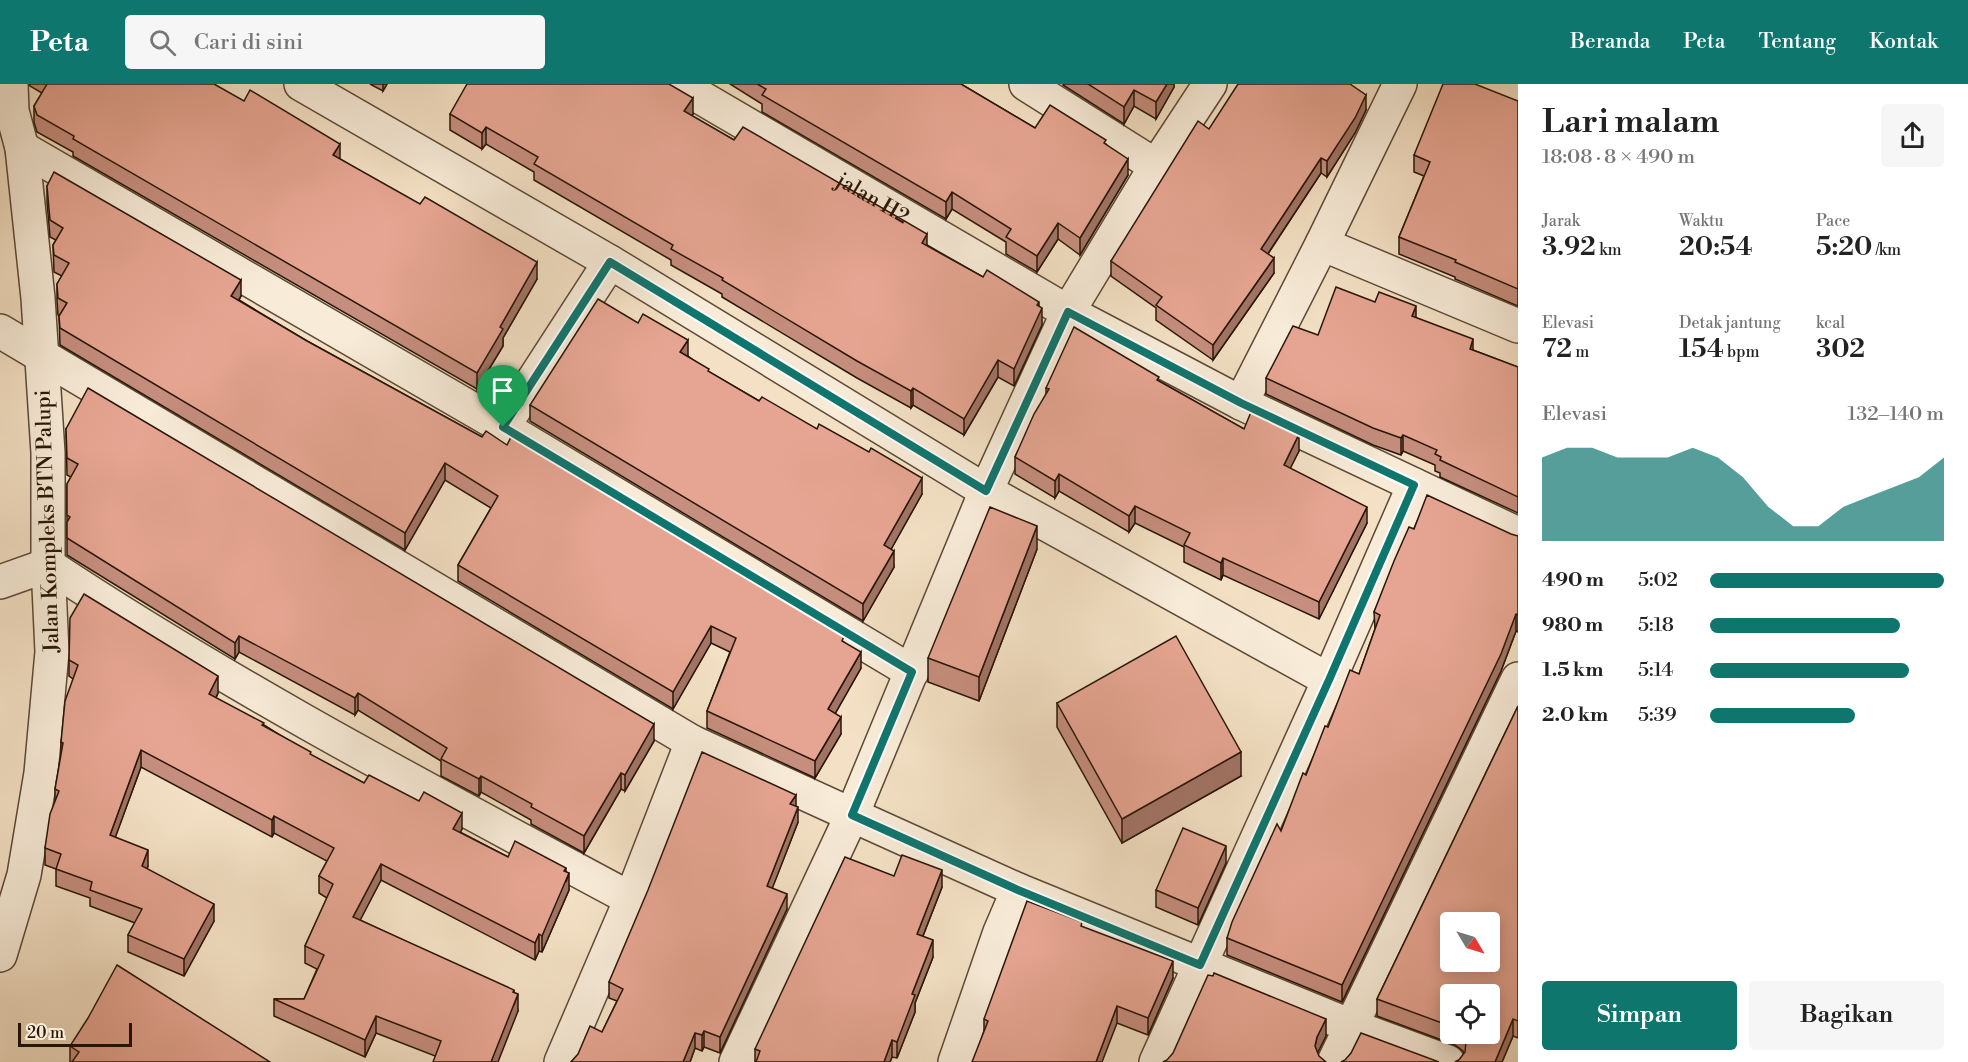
<!DOCTYPE html>
<html lang="id">
<meta charset="utf-8">
<style>
:root{--surface:#fff;--page:#f6f6f6;--text:#222;--muted:#767676;--accent:#0f766e}
body{margin:0;font-family:"Libre Bodoni",serif;background:var(--page);color:var(--text);height:100vh;display:flex;flex-direction:column;font-size:22px;white-space:nowrap}
*{box-sizing:border-box;margin:0}
p{font-size:20px;color:var(--muted)}
.icon{flex:none;width:33px;height:33px;fill:none;stroke:currentColor;stroke-width:2;stroke-linecap:round;stroke-linejoin:round}
.map{position:relative;flex:1;overflow:hidden}
.panel{display:flex;flex-direction:column;background:var(--surface);width:450px}
.panel>*{flex:none}
.needle{width:39px;rotate:128deg}
.fabs{position:absolute;left:1440px;top:828px;display:grid;gap:12px}
.fabs a{display:grid;place-items:center;width:60px;height:60px;border-radius:6px;background:var(--surface);box-shadow:0 3px 15px #0003;font-size:30px}
.scale{position:absolute;left:18px;bottom:15px;width:114px;box-sizing:border-box;padding-left:6px;border:3px solid #291607;border-top:0;font-size:16px;line-height:21px;white-space:nowrap;color:#291607;-webkit-text-stroke:4px #f8ecd9;paint-order:stroke}
.pin{position:absolute;display:grid;place-items:center;width:51px;height:51px;color:#fff;margin:-62px -26px;border-radius:50% 50% 50% 0;rotate:-45deg;box-shadow:0 0 6px #0007}
.pin .icon{rotate:45deg}
.round{display:grid;place-items:center;flex:none;width:63px;height:63px;border-radius:6px;background:var(--page)}
.summary{display:flex;align-items:center;justify-content:space-between;height:102px;padding:0 24px}
h1{font-size:33px;font-weight:600;line-height:45px}
.figures{display:grid;grid-template-columns:repeat(3,1fr);gap:9px;height:102px;padding:6px 24px}
.figures div{display:grid;align-content:center}
.figures b{font-size:26px;font-weight:600}
.figures small{font-size:16px;font-weight:400}
.figures p{font-size:16px}
.chart{height:168px;padding:12px 24px}
.chart p{display:flex;justify-content:space-between}
.chart svg{width:100%;height:108px;margin-top:6px;fill:var(--accent);opacity:.7}
.cta{display:flex;gap:12px;margin-top:auto;padding:12px 24px}
.cta a{flex:1;height:69px;border-radius:6px;background:var(--accent);color:#fff;font-size:24px;font-weight:600;line-height:69px;text-align:center}
.cta a+a{background:var(--page);color:var(--text)}
ul{padding:0 24px;list-style:none;font-size:20px}
li{display:grid;grid-template-columns:96px 72px 1fr;align-items:center;height:45px}
li i{height:15px;border-radius:8px;background:var(--accent)}
header{display:flex;align-items:center;gap:36px;box-sizing:border-box;height:84px;padding:0 30px;background:var(--accent);color:#fff}
header strong{font-size:28px}
nav{display:flex;gap:33px;margin-inline-start:auto;font-size:21px}
.search{width:420px;height:54px;background:var(--page);display:flex;align-items:center;gap:15px;box-sizing:border-box;padding:0 21px;border-radius:6px;color:var(--muted);font-size:22px}
main{display:flex;flex:1;min-height:0}
.map>svg:first-child{display:block}
.lines{fill:none;stroke-linecap:round;stroke-linejoin:round}
.minor-casing{stroke:#5c4936;stroke-width:36}
.minor{stroke:#f8ecd9;stroke-width:33}
.wall{fill:#c68e7e;stroke:#291607;stroke-width:1.5;fill-rule:evenodd}
.shaded-wall{fill:#a17466;stroke:#291607;stroke-width:1.5}
.building{fill:#e6a592;stroke:#291607;stroke-width:1.5;fill-rule:evenodd}
.route-casing{stroke:#fff;stroke-width:12}
.route{stroke:#0f766e;stroke-width:8}
.labels{text-anchor:middle;stroke-width:4.5;stroke-linejoin:round;paint-order:stroke}
.street-label{font-size:21px;fill:#291607;stroke:#f8ecd9}
</style>
<header>
<strong>Peta</strong>
<div class="search"><svg class="icon" aria-label="search" viewBox="0 0 24 24"><circle cx="10" cy="10" r="6"/><path d="M15 15l6 6"/></svg>Cari di sini</div>
<nav><a>Beranda</a><a>Peta</a><a>Tentang</a><a>Kontak</a></nav>
</header>
<main>
<div class="map">
<svg width="1518" height="978" viewBox="0 0 1518 978">
<rect width="100%" height="100%" fill="#f4e1c5"/>
<filter id="stains"><feTurbulence type="fractalNoise" baseFrequency=".00333" numOctaves="4"/><feColorMatrix values="0 0 0 0 .2 0 0 0 0 .09 0 0 0 0 .02 0 0 0 .5 -.17"/></filter>
<radialGradient id="worn" r=".72"><stop offset=".6" stop-color="#630" stop-opacity="0"/><stop offset="1" stop-color="#630" stop-opacity=".3"/></radialGradient>
<g class="lines">
<g class="minor-casing">
<g id="minor">
<polyline points="301,0 610,178 986,407 1329,596"/>
<path id="s1" d="M678,0L1068,228L1241,319L1518,450"/>
<polyline points="1026,0 1156,82"/>
<polyline points="22,64 503,343 912,588"/>
<polyline points="1322,160 1518,242"/>
<polyline points="0,247 692,658 852,731 736,978"/>
<polyline points="1241,319 1322,160 1400,0"/>
<polyline points="503,343 610,178"/>
<path d="M0,498L48,481C235,605 434,709 631,815"/>
<polyline points="1018,806 1351,942 1448,978"/>
<polyline points="0,871 24,791 41,689 52,568 48,481 48,369 38,214 22,64 12,27 11,0"/>
<polyline points="561,978 631,815 692,658"/>
<polyline points="955,978 1000,848 1018,806 852,731 986,407 1068,228 1156,82 1210,0"/>
<polyline points="1156,978 1329,596 1414,401"/>
<polyline points="1334,978 1518,595"/>
</g>
</g>
<use href="#minor" class="minor"/>
</g>
<g class="wall">
<polygon points="29,0 214,0 340,75 537,195 503,254 503,262 477,305 73,72 73,68 37,48 34,38 34,22 42,9 30,2"/>
<polygon points="370,0 387,0 383,7"/>
<polygon points="730,0 961,0 1035,44 1106,60 1128,91 1080,171 1058,155 1037,188 1006,170 1006,158 952,125 946,135 762,28 762,20"/>
<polygon points="1063,0 1174,0 1174,3 1156,35 1134,22 1124,40 1063,1"/>
<polygon points="1518,17 1518,222 1455,195 1455,193 1399,170 1399,153 1424,92 1414,88 1414,71"/>
<polygon points="1366,26 1355,49 1327,93 1321,89 1268,170 1274,189 1213,276 1156,236 1156,224 1111,192 1111,177 1209,45"/>
<polygon points="450,30 693,30 692,32 734,56 927,161 983,193 1039,222 1042,241 1014,302 998,293 964,351 913,321 911,324 857,294 722,213 722,210 671,181 671,176 534,96 534,88 486,60 482,65 450,46"/>
<polygon points="47,102 241,212 239,216 307,257 482,353 507,361 844,558 861,584 835,630 841,650 815,694 707,644 707,627 730,568 711,559 673,625 458,497 458,481 491,424 445,396 405,466 60,261 59,232 58,231 57,217 57,200 62,192 54,188 53,161 56,156 50,153 47,118"/>
<polygon points="1416,234 1473,266 1518,283 1518,429 1440,393 1440,389 1435,387 1435,381 1403,367 1401,371 1373,361 1266,310 1266,294 1318,251"/>
<polygon points="688,272 709,288 922,410 891,465 894,483 863,537 530,337 530,321"/>
<polygon points="1159,297 1244,345 1299,367 1290,384 1367,439 1319,535 1223,491 1221,496 1184,478 1184,463 1135,439 1129,448 1059,407 1055,414 1015,390 1015,373 1046,310 1046,304"/>
<polygon points="66,345 654,657 625,707 621,705 584,769 531,740 531,736 481,708 479,712 441,692 441,677 358,626 355,631 239,568 235,575 67,471 67,400 71,393 67,391"/>
<polygon points="1414,445 1518,452 1518,548 1516,547 1501,587 1342,918 1227,871 1227,854 1281,747 1328,643 1359,590 1375,545 1374,528"/>
<polygon points="1037,465 979,617 928,598 928,574"/>
<polygon points="69,576 218,609 216,614 264,641 311,671 364,699 462,745 460,748 508,773 566,788 569,806 542,868 539,867 535,876 381,796 360,836 514,908 518,927 435,972 376,949 365,973 274,932 274,915 304,915 317,885 305,879 305,862 327,814 319,809 319,792 327,777 274,749 272,753 141,683 115,753 148,782 147,785 214,837 184,892 128,868 128,851 135,839 90,822 90,814 56,802 56,785 45,781 45,764 55,719 55,705 61,670 61,658 73,595 69,592"/>
<polygon points="1057,619 1241,692 1122,759 1057,643"/>
<path d="M1518,622V954L1513,952L1502,978H1455L1459,976L1464,970L1463,967L1455,961L1377,932V915ZM1450,910L1490,950H1450Z"/>
<polygon points="798,738 772,804 787,825 720,969 704,963 702,967 695,964 690,978 571,978 602,948 617,917 609,914 609,898"/>
<polygon points="1226,779 1198,841 1156,823 1156,806"/>
<polygon points="894,792 942,803 923,852 933,873 915,919 915,928 897,974 892,973 890,978 755,978 755,965"/>
<polygon points="1082,843 1173,894 1148,951 1117,939 984,949 984,935"/>
<polygon points="70,962 270,978 70,978"/>
</g>
<g class="shaded-wall">
<polygon points="383,0 387,0 383,7"/>
<polygon points="1167,0 1174,0 1174,3 1156,35 1156,18"/>
<polygon points="1134,6 1134,22 1124,40 1124,23"/>
<polygon points="1366,11 1366,26 1355,49 1327,93 1327,77"/>
<polygon points="693,14 693,30 684,44 684,27"/>
<polygon points="486,43 486,60 482,65 482,49"/>
<polygon points="340,60 340,76 333,71"/>
<polygon points="1321,74 1321,89 1261,180 1261,165"/>
<polygon points="1128,75 1128,91 1080,171 1080,154"/>
<polygon points="952,108 952,125 946,135 946,118"/>
<polygon points="1058,139 1058,155 1037,188 1037,172"/>
<polygon points="927,150 927,167 922,159"/>
<polygon points="1274,174 1274,189 1213,276 1213,261"/>
<polygon points="537,178 537,195 503,254 503,262 477,305 477,289 500,243"/>
<polygon points="241,196 241,212 231,229 231,212"/>
<polygon points="1039,218 1039,230 1042,224 1042,241 1014,302 1014,285"/>
<polygon points="1416,222 1416,238 1412,232"/>
<polygon points="1473,255 1473,272 1470,265"/>
<polygon points="688,256 688,273 680,268"/>
<polygon points="998,276 998,293 964,351 964,335"/>
<polygon points="913,304 913,321 911,324 911,307"/>
<polygon points="1299,350 1299,367 1284,397 1284,381"/>
<polygon points="1403,351 1403,367 1401,371 1401,354"/>
<polygon points="445,379 445,396 405,466 405,449"/>
<polygon points="1059,390 1059,407 1055,414 1055,397"/>
<polygon points="922,394 922,410 884,478 884,461"/>
<polygon points="1135,422 1135,439 1129,448 1129,432"/>
<polygon points="1367,423 1367,439 1319,535 1319,518"/>
<polygon points="1037,442 1037,465 979,617 979,593"/>
<polygon points="894,467 894,483 863,537 863,520"/>
<polygon points="1223,474 1223,491 1221,496 1221,479"/>
<polygon points="1516,530 1516,547 1501,587 1342,918 1342,901"/>
<polygon points="711,542 711,559 673,625 673,608"/>
<polygon points="239,552 239,568 235,575 235,559"/>
<polygon points="861,568 861,584 828,642 828,625"/>
<polygon points="218,592 218,609 209,627 209,610"/>
<polygon points="358,609 358,626 355,631 355,614"/>
<polygon points="841,633 841,650 815,694 815,677"/>
<polygon points="654,640 654,657 625,707 625,691"/>
<polygon points="141,666 141,683 110,768 110,751"/>
<polygon points="1241,668 1241,692 1122,759 1122,735"/>
<polygon points="621,689 621,705 584,769 584,752"/>
<polygon points="481,692 481,708 479,712 479,695"/>
<polygon points="796,711 796,726 790,720"/>
<polygon points="798,723 798,738 767,818 767,802"/>
<polygon points="462,729 462,745 453,762 453,745"/>
<polygon points="274,732 274,749 272,753 272,736"/>
<polygon points="1226,762 1226,779 1198,841 1198,824"/>
<polygon points="148,766 148,782 142,799 142,782"/>
<polygon points="381,780 381,796 353,850 353,833"/>
<polygon points="566,784 566,798 569,789 569,806 542,868 542,852"/>
<polygon points="942,786 942,803 917,867 917,850"/>
<polygon points="787,810 787,825 720,969 720,953"/>
<polygon points="214,820 214,837 184,892 184,875"/>
<polygon points="539,850 539,867 535,876 535,859"/>
<polygon points="933,856 933,873 915,919 915,928 897,974 897,958 912,910"/>
<polygon points="1173,877 1173,894 1148,951 1148,934"/>
<polygon points="514,906 514,921 518,910 518,927 498,978 491,978"/>
<polygon points="1117,922 1117,939 1102,978 1096,978"/>
<polygon points="376,932 376,949 365,973 365,956"/>
<polygon points="1326,935 1326,952 1317,970 1315,962 1317,953"/>
<polygon points="1513,935 1513,952 1502,978 1495,978"/>
<polygon points="704,947 704,963 702,967 702,951"/>
<polygon points="695,949 695,964 690,978 683,978"/>
<polygon points="892,956 892,973 890,978 884,978"/>
</g>
<g class="building">
<polygon points="47,0 214,0 244,17 250,6 340,60 333,71 420,120 425,113 537,178 500,243 503,245 477,289 73,55 74,52 37,31 34,22"/>
<polygon points="467,0 669,0 693,14 684,27 734,56 743,43 927,150 922,159 983,193 987,186 1039,218 1037,221 1042,224 1014,285 998,276 964,335 913,304 911,307 857,277 722,196 723,194 671,165 673,161 534,80 538,73 486,43 482,49 450,30"/>
<polygon points="757,0 961,0 1035,44 1050,21 1106,56 1104,59 1128,75 1080,154 1058,139 1037,172 1006,153 1011,145 952,108 946,118 762,11 766,5"/>
<polygon points="1088,0 1167,0 1156,18 1134,6 1124,23"/>
<polygon points="1238,0 1350,0 1366,11 1355,34 1327,77 1321,74 1261,165 1274,174 1213,261 1156,221 1162,213 1111,177 1198,37 1209,45"/>
<polygon points="1443,0 1475,0 1518,17 1518,205 1455,178 1456,176 1399,153 1430,78 1414,71"/>
<polygon points="54,88 241,196 231,212 307,257 482,353 486,347 507,361 511,353 844,552 842,557 861,568 828,625 841,633 815,677 707,627 736,554 711,542 673,608 458,481 498,412 445,379 405,449 60,244 59,232 67,219 58,214 57,200 69,179 54,171 53,161 63,144 50,136 47,102"/>
<polygon points="1336,203 1375,218 1379,208 1416,222 1412,232 1473,255 1470,265 1518,283 1518,413 1440,376 1441,373 1435,370 1437,366 1403,351 1401,354 1373,344 1266,294 1293,242 1318,251"/>
<polygon points="598,215 638,239 643,230 688,256 680,268 709,285 708,287 759,317 762,313 817,345 819,340 869,368 871,364 922,394 884,461 894,467 863,520 530,321"/>
<polygon points="1074,243 1159,293 1157,296 1244,345 1251,328 1299,350 1284,381 1367,423 1319,518 1223,474 1221,479 1184,461 1190,449 1135,422 1129,432 1059,390 1055,397 1015,373 1034,330 1049,305 1046,304"/>
<polygon points="88,304 654,640 625,691 621,689 584,752 531,723 532,720 481,692 479,695 441,675 447,664 358,609 355,614 239,552 235,559 67,454 67,438 70,433 67,431 67,400 78,380 67,374 66,345"/>
<polygon points="1427,411 1511,450 1518,452 1518,531 1516,530 1501,570 1342,901 1227,854 1232,838 1277,740 1281,747 1303,689 1306,691 1325,642 1328,643 1350,586 1359,590 1380,531 1374,528 1394,477 1409,443 1414,445"/>
<polygon points="990,423 1037,442 979,593 928,574"/>
<polygon points="84,510 218,592 209,610 264,639 262,641 311,668 310,670 364,699 369,691 419,717 424,708 462,729 453,745 508,773 515,757 566,784 564,787 569,789 542,852 539,850 535,859 381,780 353,833 514,906 513,908 518,910 491,978 433,978 441,957 376,932 365,956 274,915 304,915 324,871 305,862 333,800 319,792 334,764 274,732 272,736 141,666 110,751 148,766 142,782 214,820 184,875 128,851 142,825 90,806 92,798 56,785 61,770 45,764 50,730 59,707 55,705 63,659 61,658 65,617 78,581 69,576 70,534"/>
<polygon points="1176,552 1241,668 1122,735 1057,619"/>
<path d="M1518,622V937L1513,935L1495,978H1455L1459,976L1465,968L1466,958L1462,950H1490V910H1450V942L1377,915ZM1450,838H1490V878H1450Z"/>
<polygon points="702,668 796,711 790,720 798,723 767,802 787,810 720,953 704,947 702,951 695,949 683,978 571,978 578,970 590,942 602,948 623,905 609,898 648,806"/>
<polygon points="1183,744 1226,762 1198,824 1156,806"/>
<polygon points="902,771 942,786 917,850 933,856 912,910 915,911 897,958 892,956 884,978 756,978 760,967 755,965 845,773 894,792"/>
<polygon points="1027,817 1082,838 1081,842 1173,877 1148,934 1117,922 1096,978 972,978 988,937 984,935"/>
<polygon points="117,881 270,978 72,978 79,968 70,962 88,934"/>
<polygon points="1214,889 1326,935 1317,953 1315,962 1319,972 1326,978 1163,978 1167,976 1173,969 1208,891 1213,892"/>
<polygon points="1361,949 1439,978 1341,978 1345,976 1351,969"/>
</g>
<g class="lines">
<g class="route-casing">
<polygon id="route" points="610,178 986,407 1068,228 1241,319 1414,401 1329,596 1200,881 1018,806 852,731 912,588 503,343"/>
</g>
<use href="#route" class="route"/>
</g>
<g class="labels">
<g class="street-label">
<text dy="7" stroke="none"><textPath href="#s1" startOffset="226">jalan H2</textPath></text>
<text transform="translate(47 437) rotate(-92)" y="7">Jalan Kompleks BTN Palupi</text>
</g>
</g>
<rect width="100%" height="100%" filter="url(#stains)"/>
<rect width="100%" height="100%" fill="url(#worn)"/>
</svg>
<div class="fabs">
<a><svg class="needle" viewBox="-14 -14 28 28"><path d="M0-13l5 13h-10z" fill="#e53935"/><path d="M0 13l5-13h-10z" fill="#767676"/></svg></a>
<a><svg class="icon" aria-label="locate" viewBox="0 0 24 24"><circle cx="12" cy="12" r="6"/><path d="M12 2v4M12 18v4M2 12h4M18 12h4"/></svg></a>
</div>
<div class="scale">20 m</div>
<div class="pin" style="left:503px;top:343px;background:#1e9e55"><svg class="icon" aria-label="arrive" viewBox="0 0 24 24"><path d="M6 21V4h12l-3 4 3 4H6"/></svg></div>
</div>
<section class="panel">
<div class="summary"><div><h1>Lari malam</h1><p>18:08 · 8 × 490 m</p></div><a class="round"><svg class="icon" aria-label="share" viewBox="0 0 24 24"><path d="M12 15V3M7 8l5-5 5 5M5 13v7h14v-7"/></svg></a></div>
<div class="figures">
<div><p>Jarak</p><b>3.92<small> km</small></b></div>
<div><p>Waktu</p><b>20:54</b></div>
<div><p>Pace</p><b>5:20<small> /km</small></b></div>
</div>
<div class="figures">
<div><p>Elevasi</p><b>72<small> m</small></b></div>
<div><p>Detak jantung</p><b>154<small> bpm</small></b></div>
<div><p>kcal</p><b>302</b></div>
</div>
<div class="chart"><p><span>Elevasi</span>132–140 m</p>
<svg viewBox="0 0 160 44" preserveAspectRatio="none"><path d="M0 44V10L10 6L20 6L30 10L40 10L50 10L60 6L70 10L80 18L90 30L100 38L110 38L120 30L130 26L140 22L150 18L160 10V44z"/></svg>
</div>
<ul>
<li><b>490 m</b>5:02<i style="width:100%"></i></li>
<li><b>980 m</b>5:18<i style="width:81%"></i></li>
<li><b>1.5 km</b>5:14<i style="width:85%"></i></li>
<li><b>2.0 km</b>5:39<i style="width:62%"></i></li>
</ul>
<div class="cta"><a>Simpan</a><a>Bagikan</a></div>
</section>
</main>
